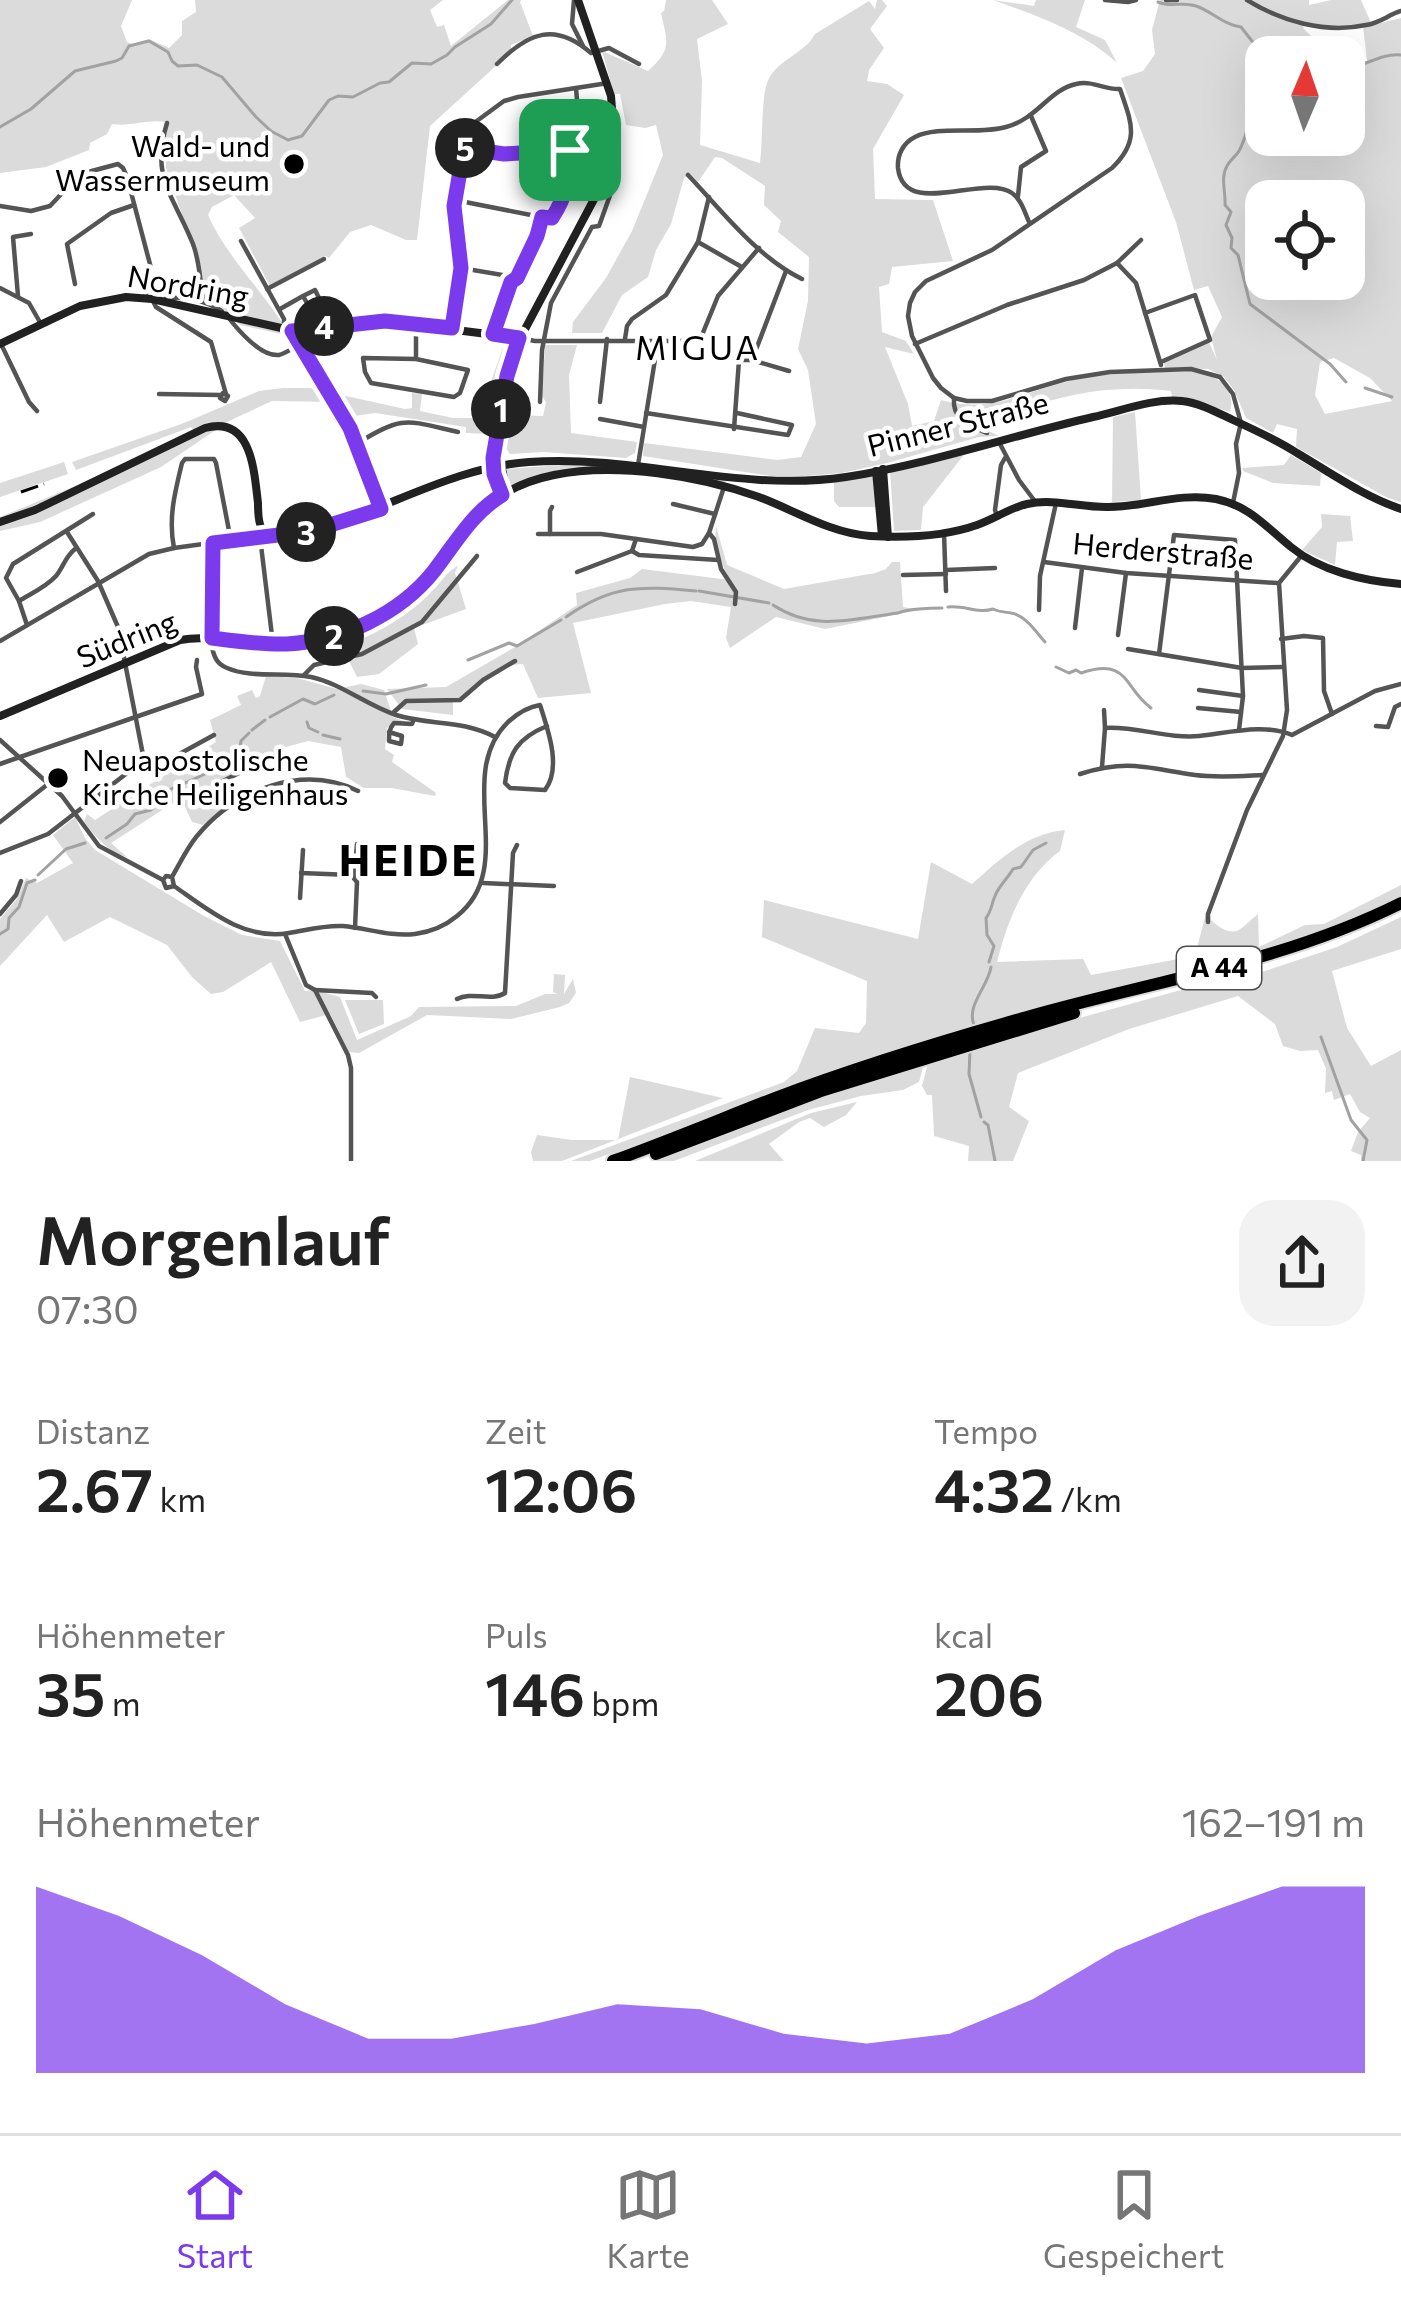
<!DOCTYPE html>
<html lang="de">
<meta charset="utf-8">
<style>
:root{--surface:#fff;--page:#f2f2f2;--text:#222;--muted:#767676;--line:#e0e0e0;--accent:#7c3aed}
body{margin:0;font-family:Commissioner,sans-serif;background:var(--page);color:var(--text);height:100vh;display:flex;flex-direction:column;font-size:45px;white-space:nowrap}
*{box-sizing:border-box;margin:0}
p{font-size:39px;color:var(--muted)}
.icon{flex:none;width:66px;height:66px;fill:none;stroke:currentColor;stroke-width:2;stroke-linecap:round;stroke-linejoin:round}
.map{position:relative;height:1161px;overflow:hidden}
.panel{display:flex;flex-direction:column;background:var(--surface);flex:1}
.panel>*{flex:none}
.needle{width:78px;rotate:2deg}
.controls{position:absolute;left:1245px;top:36px;display:grid;gap:24px}
.controls a{display:grid;place-items:center;width:120px;height:120px;border-radius:24px;background:var(--surface);box-shadow:0 12px 48px #0002;font-size:60px}
.pin{position:absolute;display:grid;place-items:center;width:102px;height:102px;color:#fff;margin:-51px;border-radius:24px;box-shadow:0 6px 18px #0006}
.km{position:absolute;width:60px;height:60px;margin:-30px;border-radius:50%;background:#222;color:#fff;font-size:33px;line-height:60px;text-align:center}
.round{display:grid;place-items:center;flex:none;width:126px;height:126px;border-radius:36px;background:var(--page)}
.headline{display:flex;align-items:center;justify-content:space-between;height:204px;padding:0 36px}
h1{font-size:66px;font-weight:600;line-height:90px}
.metrics{display:grid;grid-template-columns:repeat(3,1fr);gap:18px;height:204px;padding:12px 36px}
.metrics div{display:grid;align-content:center}
.metrics b{font-size:60px;font-weight:600}
.metrics small{font-size:33px;font-weight:400}
.metrics p{font-size:33px}
.chart{height:336px;padding:24px 36px}
.chart p{display:flex;justify-content:space-between}
.chart svg{width:100%;height:216px;margin-top:12px;fill:var(--accent);opacity:.7}
.dock{display:flex;justify-content:space-around;align-items:center;height:168px;border-top:3px solid var(--line);background:var(--surface);font-size:33px;color:var(--muted)}
.dock a{display:grid;justify-items:center;gap:6px}
.dock .current{color:var(--accent)}
.map>svg:first-child{display:block}
.green{fill:#dbdbdb;fill-rule:evenodd}
.lines{fill:none;stroke-linecap:round;stroke-linejoin:round}
.stream{stroke:#a2a2a2;stroke-width:3}
.highway-casing{stroke:#dbdbdb;stroke-width:16}
.street{stroke:#545454;stroke-width:4.5}
.secondary{stroke:#212121;stroke-width:8}
.highway{stroke:#000;stroke-width:12}
.rail{stroke:#000;stroke-width:3;stroke-dasharray:18 6 3 6;stroke-linecap:butt}
.route-casing{stroke:#fff;stroke-width:24}
.route{stroke:#7c3aed;stroke-width:15}
.poi-dot{fill:#000;stroke:#fff;stroke-width:4.5}
.labels{text-anchor:middle;stroke-width:9;stroke-linejoin:round;paint-order:stroke}
.shield{fill:#fff;stroke:#4c4c4c;stroke-width:3}
.shield-label{font-size:27px;font-weight:bold;fill:#000}
.poi-label{font-size:30px;fill:#000;stroke:#fff;text-anchor:end}
.street-label{font-size:30px;fill:#000;stroke:#fff}
.neighbourhood-label{font-size:33px;letter-spacing:3px;fill:#000;stroke:#fff}
.district-label{font-size:42px;font-weight:bold;letter-spacing:3px;fill:#000;stroke:#fff}
</style>
<div class="map">
<svg width="1401" height="1161" viewBox="0 0 1401 1161">
<rect width="100%" height="100%" fill="#fff"/>
<g class="green">
<path d="M0,0H132L121,26L127,42L132,44L149,39L169,48L182,35V21L196,12L195,0H443L430,10L437,27L444,25L451,46L508,0H521L520,2L533,36L511,45V52L430,126L417,240H406L371,225L350,232L329,258L325,256L270,286L239,228L255,218L234,195L212,207L208,215C228,260 266,293 290,336L240,325L206,292L196,255L166,168L165,122C147,119 131,127 112,124L107,134L90,143L89,150L46,167L0,173Z"/>
<path d="M666,0H712L728,24L697,39L702,81L700,145L760,163C763,143 761,100 767,83C775,60 805,54 815,34L869,1L875,9L877,0H882L887,6L870,29L884,48L869,70L867,81L887,84L904,95L873,149L875,199L933,200L953,261L892,267L889,284L879,287L882,332L906,341L914,354L885,347L908,404L912,426L934,421L941,400C992,415 1029,389 1078,379C1115,371 1154,373 1192,371C1215,375 1237,386 1230,412L1187,399L1172,397L1171,391C1098,382 1044,400 977,425L999,436L979,437L887,463L842,473L807,476H771L643,456L644,443L777,460L801,457L816,424L808,370L798,349L808,301L809,257L778,232L781,221L764,205L765,186L722,158L715,157L698,182L690,174L684,178L671,224L656,250L648,277L622,295L602,333H572L573,322L606,278L632,231L663,155L656,125L645,128L626,125L620,94H614L602,51L648,71C673,49 667,41 661,13L664,11Z"/>
<path d="M993,0L1034,6L1036,0H1085L1076,27L1105,40L1117,63C1082,31 1037,16 993,0Z"/>
<path d="M1160,0H1309V5L1331,0H1361L1372,25L1401,18V502L1388,498L1296,447L1297,429L1277,424L1273,433L1246,418L1234,390L1224,377L1208,369L1165,368L1164,362L1209,342L1217,360L1211,337L1222,317L1208,286L1194,290L1176,222L1121,78L1143,71L1155,54L1152,30ZM1304,24L1332,28L1363,26L1367,61L1344,67V100L1355,104L1363,122L1344,132V135H1337L1317,145L1312,135H1266V57H1273L1268,49L1273,36L1299,39L1324,56L1328,53L1303,28ZM1344,201V279H1266V265L1249,266L1247,226L1256,224L1255,202ZM1334,358L1370,378L1392,401L1325,414L1315,395L1320,362Z"/>
<polygon points="505,342 514,345 505,367 491,434 466,433 466,427 375,413 348,417 337,402 272,401 229,421 161,467 40,522 0,531 0,517 73,487 194,431 191,427 76,470 72,462 184,423 259,391 283,388 310,388 405,409 412,408 412,393 422,394 420,411 453,418 478,418"/>
<polygon points="545,345 577,345 569,375 571,433 637,442 635,453 626,458 543,452 510,454 506,448 506,415 543,416 546,402 542,396"/>
<polygon points="1135,412 1141,500 1112,502 1113,417"/>
<polygon points="966,452 923,507 921,530 894,531 890,470"/>
<polygon points="1291,455 1321,473 1320,486 1273,483 1243,471 1242,468 1284,465"/>
<polygon points="64,462 68,474 0,497 0,483"/>
<polygon points="577,464 728,479 723,484 604,468 510,487 504,469"/>
<polygon points="873,474 877,507 839,507 834,501 834,482"/>
<polygon points="1321,514 1350,516 1353,541 1337,542 1335,565 1302,550 1322,527"/>
<path d="M716,526L727,565L784,589L875,573L886,569L892,562H900L903,607L919,610L825,629L776,617L730,648L726,638L731,607L691,601L665,604L573,623L591,693L538,698L523,664C494,665 477,690 453,702V715L402,709L387,689L446,687L515,647L577,605L576,593L630,578L642,569L730,580C722,566 713,543 716,526Z"/>
<polygon points="458,565 455,573 466,609 414,628 418,644 379,674 357,677 340,643 370,631 393,617"/>
<path d="M266,676L297,678L337,689L361,684L384,690L393,717L409,723L393,722L387,728L385,749L394,755L392,762L436,793L435,796L392,788H364L346,777L341,747L308,741L286,747L218,781L214,789L218,798L226,801L236,798L203,825L192,822L181,798L111,843L127,857C108,852 95,837 84,821L87,814L95,820L216,742L210,720L241,705L237,696L252,690L256,698L260,696Z"/>
<polygon points="75,817 85,838 95,850 204,916 242,935 280,941 305,991 315,990 340,997 357,1040 411,1016 419,1007 516,1006 545,994 557,994 553,992 554,974 565,975 564,994 573,979 576,993 569,1003 560,1007 511,1019 427,1015 359,1053 349,1052 330,1014 300,1022 271,962 223,992 211,994 192,977 167,945 110,917 64,942 47,915 0,966 0,919 16,900 26,878 37,883 73,863 53,835"/>
<path d="M1065,830L1060,851C1024,877 1007,922 997,962L1083,959L1091,975L1195,956L1206,913C1211,922 1225,934 1237,931C1242,929 1253,918 1258,914L1259,947L1305,925L1324,924L1401,885V895L1327,930L1248,954L993,1019L996,1041L1181,990L1265,971L1337,947L1401,917V949L1332,971L1347,1028L1371,1066L1401,1050V1161H1361V1155L1351,1151L1358,1132L1370,1118L1360,1112L1350,1094L1334,1100L1332,1091L1325,1093L1326,1069L1318,1050L1300,1051L1283,1046L1275,1024L1238,996L1129,1029L1018,1073L1009,1107L1029,1121L1013,1161H968L969,1146L934,1136L932,1095H927L922,1086L928,1063L960,1031L832,1072L590,1161H571L784,1082L797,1071L815,1028L859,1033L866,1023L867,981L762,937L764,900L918,939L931,862L972,884C1000,859 1026,834 1065,830Z"/>
<polygon points="345,1000 383,1000 384,1024 359,1034"/>
<polygon points="924,1064 919,1082 903,1090 861,1096 808,1110 674,1161 650,1161 834,1092"/>
<polygon points="630,1077 723,1098 562,1161 533,1161 531,1152 537,1135 572,1140 618,1140"/>
<polygon points="857,1102 846,1115 824,1127 810,1118 799,1122 769,1144 784,1161 695,1161 811,1113"/>
</g>
<g class="lines">
<g class="stream">
<path d="M1158,2C1172,8 1182,1 1196,6C1213,12 1224,25 1241,27L1266,59"/>
<path d="M1344,68C1365,68 1378,53 1401,55"/>
<path d="M1266,75L1263,78C1265,98 1255,106 1249,124C1246,133 1244,142 1239,151C1236,156 1230,160 1227,166C1220,178 1226,192 1225,205L1231,212L1226,225L1232,238L1231,248L1238,255L1250,304L1330,364L1346,382"/>
<polyline points="0,127 31,109 75,71 116,61 122,58 129,46 149,41 168,52 172,61 178,66 197,65 222,77 256,117 271,131 288,140 302,136 329,100 338,96 353,97 380,83 389,82 412,63 431,64 447,55 455,47 491,24 512,0"/>
<polyline points="1365,388 1392,397"/>
<polyline points="699,591 769,603"/>
<path d="M773,605C814,632 851,619 898,613C905,609 932,608 942,608"/>
<path d="M948,607C965,605 978,614 993,609C999,612 1005,612 1011,613C1025,615 1036,632 1045,642"/>
<path d="M566,617C613,584 640,586 696,591"/>
<polyline points="468,660 509,643 517,646 561,620"/>
<path d="M1056,667L1069,673L1076,670L1081,673C1129,657 1123,687 1151,708"/>
<polyline points="363,691 386,694 426,685"/>
<polyline points="270,717 303,699 315,704 334,695"/>
<polyline points="307,722 309,728 318,732"/>
<polyline points="252,730 265,720"/>
<polyline points="323,735 340,739"/>
<path d="M160,794C178,786 198,778 215,769C225,764 229,757 239,754L241,741L249,733"/>
<polyline points="106,838 127,824 135,814 151,810 161,801 160,798"/>
<polyline points="38,875 66,849 85,843"/>
<polyline points="0,934 8,929 9,918 19,907 27,883 35,880"/>
<path d="M989,962L994,946L987,935L986,918C992,910 991,905 995,896C998,887 1008,878 1013,869L1021,867L1033,850L1046,843"/>
<path d="M974,1025C966,1005 988,987 991,967"/>
<polyline points="1321,1037 1351,1120 1367,1140 1363,1161"/>
<polyline points="970,1050 969,1074 981,1117"/>
<polyline points="984,1122 988,1125 995,1161"/>
</g>
<g class="highway-casing">
<g id="highway">
<polyline points="656,1154 824,1090 1074,1013"/>
<path d="M613,1161C668,1141 721,1119 775,1098C857,1067 942,1041 1027,1017C1153,981 1283,962 1401,903"/>
</g>
</g>
<g class="street">
<polyline points="574,0 572,24 583,46"/>
<polyline points="1105,0 1128,2 1136,0"/>
<polyline points="1166,0 1177,0"/>
<path d="M1247,0C1281,21 1325,34 1366,25C1380,23 1388,15 1401,11"/>
<path d="M497,64C529,32 555,22 591,53L609,48L639,64"/>
<path d="M167,123C150,178 174,196 193,244C200,262 200,284 204,302"/>
<polyline points="464,148 504,154 570,150"/>
<path d="M688,175C722,211 757,257 802,279"/>
<polyline points="1018,196 1021,167 1046,151 1031,116"/>
<polyline points="455,200 541,217"/>
<polyline points="0,206 31,211 50,206 65,190 88,172 118,164 123,168 127,177 151,268 145,298"/>
<path d="M1030,224C1025,214 1022,200 1012,193C984,173 904,220 898,168C897,155 903,143 915,137C938,125 979,135 1006,127C1037,119 1049,90 1076,84C1092,80 1105,90 1120,89C1131,122 1141,140 1112,168L992,250L926,281L915,292L910,303L908,316L912,336L933,378L941,388L954,398L967,401H992L1066,379L1110,372L1191,369L1220,377L1233,394L1241,423L1236,444L1239,473L1233,503"/>
<polyline points="241,241 284,319 284,329"/>
<polyline points="698,242 740,266"/>
<polyline points="1117,263 1136,283 1161,365"/>
<polyline points="461,268 515,277"/>
<polyline points="75,284 67,244 111,213 134,205"/>
<polyline points="0,288 29,303 41,324"/>
<polyline points="267,289 324,259"/>
<polyline points="18,296 13,237 31,234"/>
<polyline points="152,299 156,307 211,342 226,394"/>
<path d="M165,299C182,295 207,301 222,311"/>
<polyline points="280,309 303,296 308,305 319,298 315,290 303,296"/>
<polyline points="1145,313 1195,295 1210,340 1161,362"/>
<path d="M228,317C238,330 261,357 279,355C284,354 295,347 299,345"/>
<polyline points="416,324 416,359 468,370 460,393 454,397 371,383 365,372 363,358 416,359"/>
<polyline points="452,328 461,268 454,206 470,126 504,101 518,97 608,83"/>
<polyline points="292,332 350,428 379,503"/>
<polyline points="493,334 511,282 517,277 537,236 541,217 552,218 568,189 570,150 581,148 576,88"/>
<polyline points="519,338 535,341 693,341 702,335 718,296 759,248"/>
<polyline points="625,339 627,326 632,319 666,295 698,242 709,197"/>
<polyline points="1,344 29,402 37,411"/>
<polyline points="915,344 1007,305 1084,280 1117,263 1141,240"/>
<polyline points="752,360 786,271"/>
<polygon points="223,393 228,396 225,401 220,398"/>
<polyline points="159,394 221,395"/>
<path d="M954,398C952,420 969,425 987,433"/>
<polyline points="540,402 542,350 551,303 592,227 599,226 613,187"/>
<polyline points="600,402 607,339"/>
<polyline points="646,413 788,435 792,425 737,413"/>
<polyline points="600,419 644,427"/>
<polyline points="734,429 739,360 752,360 789,371"/>
<path d="M356,444C404,415 405,420 458,432"/>
<polyline points="1000,444 1019,480 1034,500"/>
<polyline points="638,465 658,341"/>
<polyline points="724,487 709,533 714,539 721,569 736,592 735,604"/>
<polyline points="673,504 715,514"/>
<polyline points="997,516 995,510 1001,465 1005,458"/>
<polyline points="944,533 946,591"/>
<polyline points="538,534 601,534 693,547 702,544 709,533"/>
<polyline points="550,534 550,511 552,507"/>
<polyline points="260,537 273,644"/>
<polyline points="636,539 632,551 639,555 718,560"/>
<path d="M213,543L212,647C214,657 217,664 227,668C252,679 284,671 311,677C342,684 366,705 396,715C431,726 460,719 495,737"/>
<path d="M174,548C168,518 175,492 182,463L185,459H214L216,463L231,541"/>
<polyline points="1044,562 1126,573 1277,583"/>
<polyline points="946,570 995,568"/>
<polyline points="577,572 632,551"/>
<polyline points="903,575 946,574"/>
<path d="M19,601C32,593 46,587 56,576C64,566 65,557 75,549"/>
<polyline points="1039,610 1040,576 1056,503"/>
<polyline points="27,625 19,601 6,578 13,564 93,514"/>
<polyline points="1075,628 1082,568"/>
<polyline points="1118,635 1126,573"/>
<polyline points="1281,639 1304,636 1323,638 1324,691 1332,714"/>
<polyline points="0,641 149,554 174,548 269,535"/>
<polyline points="1128,649 1242,668 1284,667"/>
<polyline points="1159,654 1174,535 1235,540 1243,696 1239,730"/>
<polyline points="304,675 314,665 362,654 422,622 477,556"/>
<polyline points="1199,690 1243,696"/>
<polyline points="1198,708 1241,712"/>
<polyline points="1104,710 1105,728"/>
<polyline points="394,712 406,701 460,700 483,680 515,661"/>
<polyline points="1376,726 1388,727 1395,707 1401,704"/>
<path d="M389,732L402,736L401,744L389,741C389,733 389,729 394,723L412,724L414,719"/>
<polyline points="0,740 62,796 99,846 163,880"/>
<polyline points="144,760 149,763 172,758 214,735"/>
<polyline points="0,764 202,694 196,667 197,660"/>
<path d="M1102,767L1105,728C1136,726 1168,739 1199,736C1228,733 1265,723 1292,735L1375,691L1401,684"/>
<path d="M1080,774C1129,759 1146,768 1195,775C1218,778 1241,776 1263,775"/>
<polyline points="249,796 243,793 231,797 222,796 217,784 253,766"/>
<polyline points="0,822 48,784"/>
<polyline points="0,853 48,834 144,760 118,627 98,581 67,532"/>
<polyline points="301,873 351,875 357,882 355,928"/>
<path d="M172,877L166,876L163,880L166,888L174,886L172,877C180,863 187,848 197,836C237,788 304,764 358,791"/>
<polyline points="354,878 357,844"/>
<polyline points="483,883 554,886"/>
<path d="M174,886C207,909 244,941 289,933C307,930 324,925 343,926C367,928 390,937 415,934C430,932 445,926 457,916C519,867 453,776 508,722C518,713 527,707 540,705C548,730 562,768 545,790L510,788L505,783C509,752 518,738 547,726"/>
<polyline points="300,898 303,850"/>
<polyline points="0,914 16,895 21,881"/>
<polyline points="1208,922 1208,914 1247,810 1283,736 1287,710 1279,583 1302,555"/>
<polyline points="285,934 306,985 315,990 348,1055 351,1068 351,1161"/>
<polyline points="315,990 372,993 376,997"/>
<path d="M457,999C472,991 491,1002 505,993L513,853L517,845"/>
</g>
<g class="secondary">
<polyline points="0,344 80,306 126,297 152,299 290,330 385,321 519,338"/>
<polyline points="497,446 507,492"/>
<polyline points="883,469 888,537"/>
<polyline points="876,471 882,536"/>
<polyline points="502,495 494,474 493,458 507,376 515,348 600,188 615,147 611,96 578,0"/>
<path d="M0,522L35,510L205,428C252,415 254,471 258,503C258,511 258,523 262,529C268,538 278,537 287,536C371,521 442,468 529,462C635,454 740,493 846,477C929,464 1011,436 1093,417C1121,411 1153,398 1182,401C1200,403 1216,412 1233,420C1255,430 1277,440 1297,453C1331,473 1363,496 1401,509"/>
<path d="M0,716L180,640C201,636 221,640 243,641C286,645 327,643 366,623C390,611 414,595 431,574C471,526 485,489 554,475C616,462 700,476 759,497C796,511 830,533 870,536C905,538 943,537 977,525C994,519 1010,508 1027,504C1054,498 1082,508 1109,507C1145,507 1180,492 1216,499C1250,506 1265,526 1291,547C1320,571 1364,581 1401,584"/>
</g>
<use href="#highway" class="highway"/>
<polyline class="rail" points="21,492 44,484"/>
</g>
<g class="lines">
<g class="route-casing">
<path id="route" d="M464,148L504,154L570,150C570,177 567,195 552,218L542,217L537,236L517,278L511,282L493,334L519,338L507,376L493,458L494,474L502,495C472,513 455,544 434,571C399,615 341,641 287,644C262,645 236,641 212,638L213,543L311,531L381,509L350,428L292,331L385,321L452,328L461,268L454,206Z"/>
</g>
<use href="#route" class="route"/>
</g>
<g class="poi-dot">
<circle cx="294" cy="164" r="12"/>
<circle cx="58" cy="778" r="12"/>
</g>
<g class="labels">
<rect class="shield" x="1177" y="947" width="84" height="42" rx="9"/>
<g class="shield-label">
<text x="1219" y="977">A 44</text>
</g>
<g class="poi-label">
<text x="270" y="157">Wald- und<tspan x="270" dy="34">Wassermuseum</tspan></text>
<text x="82" y="771" text-anchor="start">Neuapostolische<tspan x="82" dy="34">Kirche Heiligenhaus</tspan></text>
</g>
<g class="street-label">
<text transform="translate(188 287) rotate(10)" y="10">Nordring</text>
<text transform="translate(958 425) rotate(-14)" y="10">Pinner Straße</text>
<text transform="translate(1163 552) rotate(5)" y="10">Herderstraße</text>
<text transform="translate(127 640) rotate(-22)" y="10">Südring</text>
</g>
<g class="neighbourhood-label">
<text x="698" y="360">MIGUA</text>
</g>
<g class="district-label">
<text x="409" y="876">HEIDE</text>
</g>
</g>
</svg>
<div class="controls">
<a><svg class="needle" viewBox="-14 -14 28 28"><path d="M0-13l5 13h-10z" fill="#e53935"/><path d="M0 13l5-13h-10z" fill="#767676"/></svg></a>
<a><svg class="icon" aria-label="locate" viewBox="0 0 24 24"><circle cx="12" cy="12" r="6"/><path d="M12 2v4M12 18v4M2 12h4M18 12h4"/></svg></a>
</div>
<div class="pin" style="left:570px;top:150px;background:#1e9e55"><svg class="icon" aria-label="arrive" viewBox="0 0 24 24"><path d="M6 21V4h12l-3 4 3 4H6"/></svg></div>
<b class="km" style="left:501px;top:409px">1</b>
<b class="km" style="left:334px;top:636px">2</b>
<b class="km" style="left:306px;top:532px">3</b>
<b class="km" style="left:324px;top:326px">4</b>
<b class="km" style="left:465px;top:148px">5</b>
</div>
<section class="panel">
<div class="headline"><div><h1>Morgenlauf</h1><p>07:30</p></div><a class="round"><svg class="icon" aria-label="share" viewBox="0 0 24 24"><path d="M12 15V3M7 8l5-5 5 5M5 13v7h14v-7"/></svg></a></div>
<div class="metrics">
<div><p>Distanz</p><b>2.67<small> km</small></b></div>
<div><p>Zeit</p><b>12:06</b></div>
<div><p>Tempo</p><b>4:32<small> /km</small></b></div>
</div>
<div class="metrics">
<div><p>Höhenmeter</p><b>35<small> m</small></b></div>
<div><p>Puls</p><b>146<small> bpm</small></b></div>
<div><p>kcal</p><b>206</b></div>
</div>
<div class="chart"><p><span>Höhenmeter</span>162–191 m</p>
<svg viewBox="0 0 160 44" preserveAspectRatio="none"><path d="M0 44V6L10 12L20 20L30 30L40 37L50 37L60 34L70 30L80 31L90 36L100 38L110 36L120 29L130 19L140 12L150 6L160 6V44z"/></svg>
</div>
</section>
<nav class="dock">
<a class="current"><svg class="icon" aria-label="home" viewBox="0 0 24 24"><path d="M3 11l9-7 9 7M6 9v11h12V9"/></svg>Start</a>
<a><svg class="icon" aria-label="map" viewBox="0 0 24 24"><path d="M3 6l6-2 6 2 6-2v14l-6 2-6-2-6 2zM9 4v14M15 6v14"/></svg>Karte</a>
<a><svg class="icon" aria-label="saved" viewBox="0 0 24 24"><path d="M7 4h10v16l-5-4-5 4z"/></svg>Gespeichert</a>
</nav>
